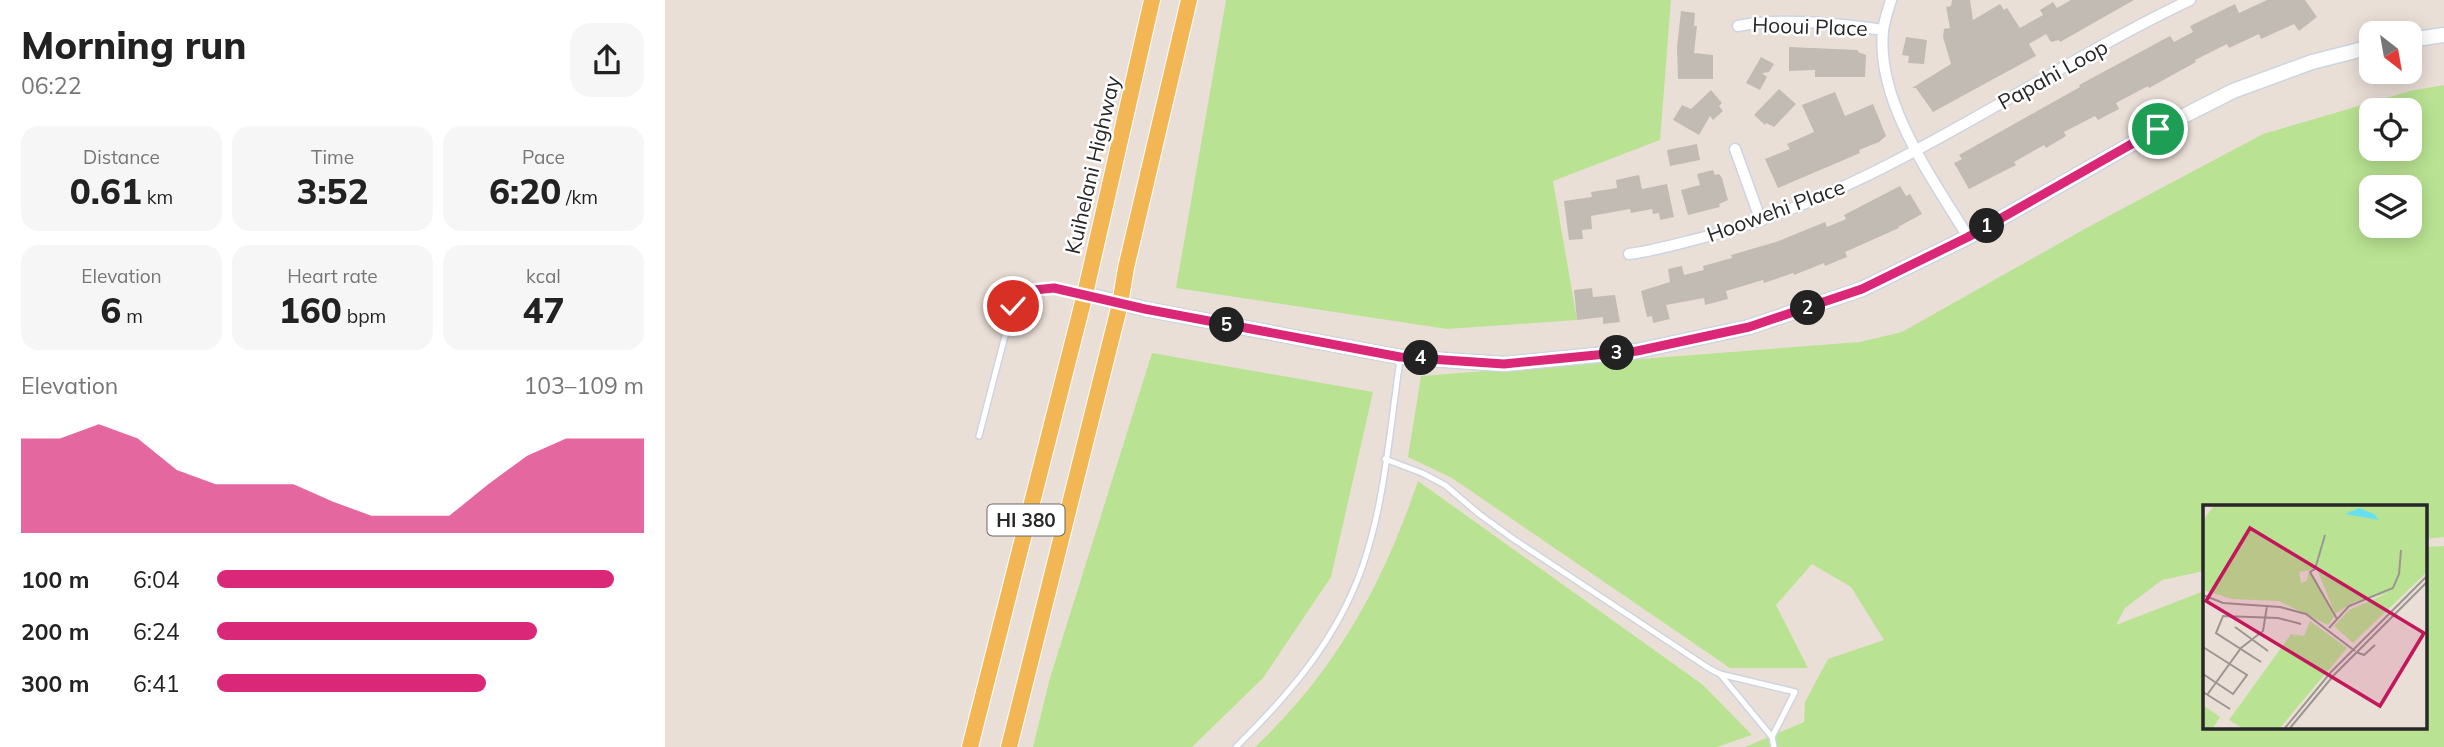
<!DOCTYPE html>
<meta charset="utf-8">
<style>
:root{--surface:#fff;--page:#f6f6f6;--text:#222;--muted:#767676;--accent:#db2777}
body{margin:0;font-family:Mulish,sans-serif;background:var(--page);color:var(--text);height:100vh;display:flex;flex-direction:column;font-size:26px;white-space:nowrap}
*{box-sizing:border-box;margin:0}
p{font-size:23px;color:var(--muted)}
.icon{flex:none;width:38px;height:38px;fill:none;stroke:currentColor;stroke-width:2;stroke-linecap:round;stroke-linejoin:round}
.map{position:relative;flex:1;overflow:hidden}
.side{display:flex;flex-direction:column;background:var(--surface);width:665px}
.side>*{flex:none}
.needle{width:46px;rotate:149deg}
.tools{position:absolute;left:1694px;top:21px;display:grid;gap:14px}
.tools a{display:grid;place-items:center;width:63px;height:63px;border-radius:14px;background:var(--surface);box-shadow:0 4px 18px #0003;font-size:35px}
.pin{position:absolute;display:grid;place-items:center;width:60px;height:60px;color:#fff;margin:-30px;border:4px solid #fff;border-radius:50%;box-shadow:0 2px 7px #0007}
.km{position:absolute;width:35px;height:35px;margin:-18px;border-radius:50%;background:#222;color:#fff;font-size:19px;line-height:35px;text-align:center}
.round{display:grid;place-items:center;flex:none;width:74px;height:74px;border-radius:21px;background:var(--page)}
.headline{display:flex;align-items:center;justify-content:space-between;height:119px;padding:0 21px}
h1{font-size:38px;font-weight:800;line-height:52px}
.metrics{display:grid;grid-template-columns:repeat(3,1fr);gap:10px;height:119px;padding:7px 21px}
.metrics div{display:grid;align-content:center;border-radius:18px;background:var(--page);text-align:center}
.metrics b{font-size:35px;font-weight:800}
.metrics small{font-size:19px;font-weight:400}
.metrics p{font-size:19px}
.chart{height:196px;padding:14px 21px}
.chart p{display:flex;justify-content:space-between}
.chart svg{width:100%;height:126px;margin-top:7px;fill:var(--accent);opacity:.7}
ul{padding:0 21px;list-style:none;font-size:23px}
li{display:grid;grid-template-columns:112px 84px 1fr;align-items:center;height:52px}
li i{height:18px;border-radius:9px;background:var(--accent)}
main{display:flex;flex:1;min-height:0}
.map>svg:first-child{display:block}
.green{fill:#b9e392;fill-rule:evenodd}
.building{fill:#c2bbb4}
.lines{fill:none;stroke-linecap:round;stroke-linejoin:round}
.lane-casing{stroke:#cdd4e1;stroke-width:8}
.street-casing{stroke:#cdd4e1;stroke-width:13}
.secondary-casing{stroke:#cdd4e1;stroke-width:17}
.primary-casing{stroke:#fff;stroke-width:18}
.lane{stroke:#fff;stroke-width:5}
.street{stroke:#fff;stroke-width:10}
.secondary{stroke:#fff;stroke-width:14}
.primary{stroke:#f3b654;stroke-width:16}
.route-casing{stroke:#fff;stroke-width:14}
.route{stroke:#db2777;stroke-width:9}
.labels{text-anchor:middle;stroke-width:5;stroke-linejoin:round;paint-order:stroke}
.shield{fill:#fff;stroke:#686868;stroke-width:2}
.shield-label{font-size:19px;font-weight:bold;fill:#272727}
.street-label{font-size:21px;fill:#272727;stroke:#fff}
.inset-road{fill:none;stroke:#9c9591;stroke-width:2}
.view{fill:#c2185b;fill-opacity:0.15;stroke:#c2185b;stroke-width:3.5}
.inset-edge{fill:none;stroke:#272727;stroke-width:3.5}
</style>
<main>
<section class="side">
<div class="headline"><div><h1>Morning run</h1><p>06:22</p></div><a class="round"><svg class="icon" aria-label="share" viewBox="0 0 24 24"><path d="M12 15V3M7 8l5-5 5 5M5 13v7h14v-7"/></svg></a></div>
<div class="metrics">
<div><p>Distance</p><b>0.61<small> km</small></b></div>
<div><p>Time</p><b>3:52</b></div>
<div><p>Pace</p><b>6:20<small> /km</small></b></div>
</div>
<div class="metrics">
<div><p>Elevation</p><b>6<small> m</small></b></div>
<div><p>Heart rate</p><b>160<small> bpm</small></b></div>
<div><p>kcal</p><b>47</b></div>
</div>
<div class="chart"><p><span>Elevation</span>103–109 m</p>
<svg viewBox="0 0 160 44" preserveAspectRatio="none"><path d="M0 44V11L10 11L20 6L30 11L40 22L50 27L60 27L70 27L80 33L90 38L100 38L110 38L120 27L130 17L140 11L150 11L160 11V44z"/></svg>
</div>
<ul>
<li><b>100 m</b>6:04<i style="width:93%"></i></li>
<li><b>200 m</b>6:24<i style="width:75%"></i></li>
<li><b>300 m</b>6:41<i style="width:63%"></i></li>
</ul>
</section>
<div class="map">
<svg width="1779" height="747" viewBox="0 0 1779 747">
<rect width="100%" height="100%" fill="#eadfd7"/>
<g class="green">
<polygon points="561,0 1006,0 995,140 888,181 912,320 782,329 511,288"/>
<path d="M1779,85V537L1760,539V507H1539V571L1497,580L1460,608L1451,625L1539,591V728H1760V547L1779,546V747H1080L1139,722L1140,702L1163,659L1219,640L1186,587L1147,564L1111,605L1143,668H1065L787,478L743,457L756,376L1195,342L1237,332L1425,226L1598,134L1745,91ZM1706,110H1745V149H1706ZM1706,187H1745V226H1706Z"/>
<polygon points="487,353 708,392 666,577 598,678 527,747 368,747 385,678"/>
<path d="M753,481L1038,685L1087,735L1052,747H590C670,672 718,584 753,481Z"/>
</g>
<g class="building">
<polygon points="1287,0 1305,0 1308,20 1335,4 1339,10 1342,8 1355,28 1378,15 1375,10 1388,2 1392,8 1406,0 1469,0 1395,42 1394,40 1386,42 1381,34 1364,44 1371,56 1268,112 1251,88 1247,88 1286,64 1278,37 1279,29 1285,28 1281,7 1286,6"/>
<polygon points="1602,0 1640,0 1652,17 1634,31 1629,24 1596,39 1594,34 1564,48 1562,44 1530,60 1531,62 1484,88 1483,86 1451,103 1454,109 1433,120 1430,116 1399,132 1401,136 1381,148 1379,145 1349,162 1351,165 1304,189 1289,163 1297,159 1294,155 1415,87 1414,85 1505,36 1509,42 1528,32 1525,26 1570,4 1574,13"/>
<polygon points="1016,11 1030,13 1029,26 1032,26 1029,53 1048,55 1048,79 1013,79 1012,47"/>
<polygon points="1241,37 1262,40 1259,64 1243,63 1244,56 1237,55"/>
<polygon points="1124,47 1193,50 1193,52 1201,55 1200,77 1150,77 1150,70 1124,71"/>
<polygon points="1096,57 1109,64 1104,72 1097,73 1102,77 1095,90 1081,83"/>
<polygon points="1114,89 1131,104 1109,127 1101,123 1100,125 1089,115"/>
<polygon points="1046,90 1057,103 1054,106 1058,111 1048,120 1045,116 1034,135 1008,120 1017,105 1026,109"/>
<polygon points="1170,92 1180,116 1208,104 1221,136 1214,142 1194,150 1195,153 1113,188 1100,159 1125,149 1122,144 1149,132 1137,105"/>
<polygon points="1032,144 1035,160 1005,166 1002,150"/>
<polygon points="1048,170 1050,175 1054,174 1057,178 1063,200 1054,204 1055,207 1023,215 1016,190 1035,185 1032,174"/>
<polygon points="974,175 977,189 1002,184 1009,217 995,220 994,213 988,214 987,209 966,213 965,209 926,216 927,229 917,230 918,239 904,240 899,201 927,197 926,192 952,188 951,180"/>
<polygon points="1235,186 1241,196 1245,194 1257,214 1233,227 1234,228 1180,252 1182,257 1160,266 1159,263 1129,275 1128,273 1099,283 1098,280 1061,291 1063,299 1040,305 1039,298 1001,305 1005,319 988,323 987,316 982,317 976,291 1005,282 1003,269 1017,266 1019,275 1039,270 1038,266 1067,258 1066,255 1111,242 1160,222 1162,227 1181,219 1179,215"/>
<polygon points="927,288 928,297 950,295 955,322 938,324 938,317 912,320 909,290"/>
</g>
<g class="lines">
<g class="lane-casing">
<g id="lane">
<path d="M314,436L348,305C369,283 388,288 417,293"/>
<polyline points="720,459 757,473 780,485 814,514 847,538 1045,669 1055,674 1130,692 1107,737"/>
<polyline points="1055,674 1107,737 1109,747"/>
<path d="M571,747C625,694 673,638 698,565C720,501 725,427 735,360"/>
</g>
</g>
<g class="street-casing">
<g id="street">
<path d="M1226,0C1223,10 1219,21 1218,31C1211,102 1268,179 1303,237"/>
<path d="M1073,26C1119,17 1172,24 1218,30"/>
<polyline points="1070,149 1096,221"/>
<path d="M964,254C988,251 1012,244 1036,238C1215,193 1361,78 1525,0"/>
</g>
</g>
<g class="secondary-casing">
<g id="secondary">
<polyline points="1745,40 1779,35"/>
<polyline points="420,294 480,309 735,357 839,364 972,351 1084,327 1197,289 1303,237 1493,129 1568,91 1647,62 1706,47"/>
</g>
</g>
<g class="primary-casing">
<g id="primary">
<polyline points="305,747 420,294 487,0"/>
<polyline points="344,747 455,304 461,268 524,0"/>
</g>
</g>
<use href="#lane" class="lane"/>
<use href="#street" class="street"/>
<use href="#secondary" class="secondary"/>
<use href="#primary" class="primary"/>
</g>
<g class="lines">
<g class="route-casing">
<polyline id="route" points="348,306 359,294 369,290 389,288 480,309 735,357 839,364 972,351 1084,327 1197,289 1303,237 1493,129"/>
</g>
<use href="#route" class="route"/>
</g>
<g class="labels">
<rect class="shield" x="322.5" y="504.5" width="77" height="31" rx="5"/>
<g class="shield-label">
<text x="361" y="527">HI 380</text>
</g>
<g class="street-label">
<text transform="translate(1145 27) rotate(2)" y="7">Hooui Place</text>
<text transform="translate(1388 75) rotate(-29)" y="7">Papahi Loop</text>
<text transform="translate(428 165) rotate(-77)" y="7">Kuihelani Highway</text>
<text transform="translate(1111 211) rotate(-20)" y="7">Hoowehi Place</text>
</g>
</g>
<g transform="translate(1538 505)">
<rect width="224" height="224" fill="#eadfd7"/>
<path d="M11,1H224V67L150,138L131,121L146,105L185,88L151,97L132,109L114,64L96,67L98,78L104,76L105,68L112,73L131,112L125,120L76,96L29,94L0,85V15ZM107,116L144,143L77,223H39L26,215L88,129L101,131ZM0,200L17,212L10,223H0Z" fill="#b9e392"/>
<path d="M156,3L171,9L176,15L142,9Z" fill="#66e0f0"/>
<path class="inset-road" d="M112,64L107,67L134,114M112,64L122,30M0,90L20,98L77,102L103,109L152,146M32,122L65,146M126,123L146,101L190,83L196,69L198,45M0,142L44,170L30,189L0,169M153,147L161,150L172,140M58,157L13,128L20,111L75,113L98,119M0,187L27,204M4,190L38,143L60,126L64,101M82,223L128,167L224,71M87,223L131,170L224,77"/>
<path class="view" d="M47,23L221,128L177,201L3,96Z"/>
<rect width="224" height="224" class="inset-edge"/>
</g>
</svg>
<div class="tools">
<a><svg class="needle" viewBox="-14 -14 28 28"><path d="M0-13l5 13h-10z" fill="#e53935"/><path d="M0 13l5-13h-10z" fill="#767676"/></svg></a>
<a><svg class="icon" aria-label="locate" viewBox="0 0 24 24"><circle cx="12" cy="12" r="6"/><path d="M12 2v4M12 18v4M2 12h4M18 12h4"/></svg></a>
<a><svg class="icon" aria-label="layers" viewBox="0 0 24 24"><path d="M12 4l9 5-9 5-9-5zM3 14l9 5 9-5"/></svg></a>
</div>
<div class="pin" style="left:1493px;top:129px;background:#1e9e55"><svg class="icon" aria-label="arrive" viewBox="0 0 24 24"><path d="M6 21V4h12l-3 4 3 4H6"/></svg></div>
<div class="pin" style="left:348px;top:306px;background:#d93025"><svg class="icon" aria-label="check" viewBox="0 0 24 24"><path d="M5 12l5 5 9-10"/></svg></div>
<b class="km" style="left:1322px;top:226px">1</b>
<b class="km" style="left:1143px;top:308px">2</b>
<b class="km" style="left:952px;top:353px">3</b>
<b class="km" style="left:756px;top:358px">4</b>
<b class="km" style="left:562px;top:325px">5</b>
</div>
</main>
